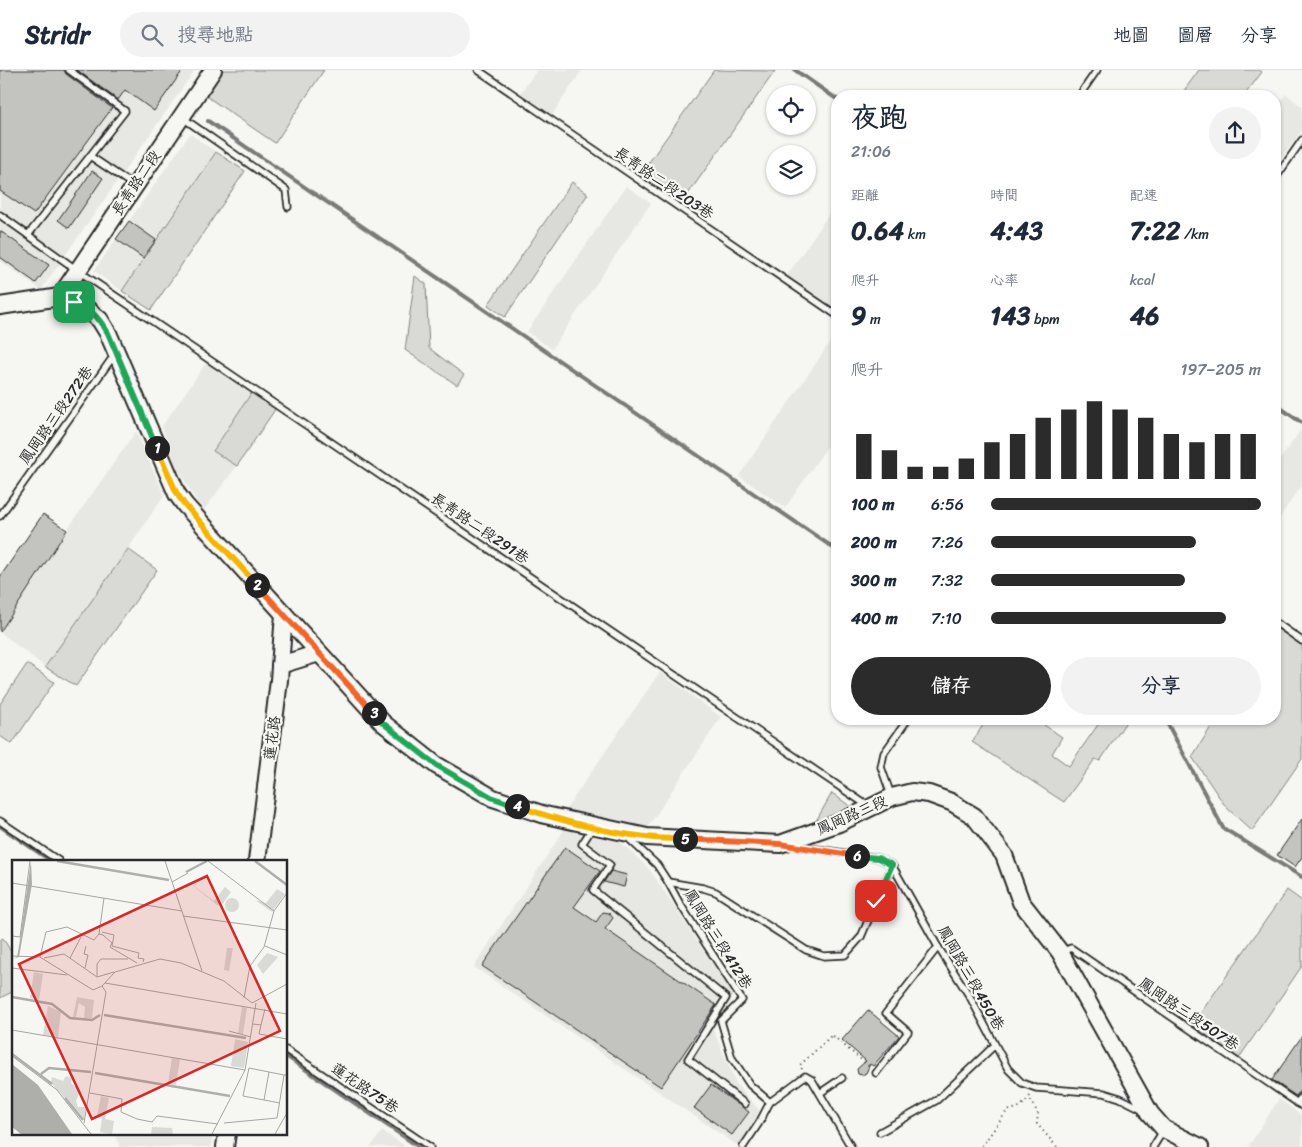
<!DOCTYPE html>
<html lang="zh-TW">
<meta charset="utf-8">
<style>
:root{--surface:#fff;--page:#f2f2f3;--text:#1f2937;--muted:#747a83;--line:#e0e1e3;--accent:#2b2b2b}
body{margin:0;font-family:Sriracha,"LXGW WenKai TC",sans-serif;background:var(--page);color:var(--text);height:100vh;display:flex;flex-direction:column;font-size:19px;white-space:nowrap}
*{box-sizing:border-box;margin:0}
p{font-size:16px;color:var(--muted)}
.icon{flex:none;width:28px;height:28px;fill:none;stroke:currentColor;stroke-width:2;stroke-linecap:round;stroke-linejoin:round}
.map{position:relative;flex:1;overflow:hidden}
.panel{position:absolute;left:831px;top:20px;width:450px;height:635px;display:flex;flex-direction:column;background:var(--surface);border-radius:20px;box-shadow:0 1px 4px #0004}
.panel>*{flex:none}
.buttons{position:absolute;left:766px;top:15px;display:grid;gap:10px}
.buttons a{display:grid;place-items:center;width:50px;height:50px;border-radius:50%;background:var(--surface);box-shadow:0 1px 4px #0004;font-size:25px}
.pin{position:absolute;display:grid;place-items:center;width:42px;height:42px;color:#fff;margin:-21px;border-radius:10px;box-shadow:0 2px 8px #0006}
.km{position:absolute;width:25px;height:25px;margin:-12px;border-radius:50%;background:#222;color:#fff;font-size:14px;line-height:25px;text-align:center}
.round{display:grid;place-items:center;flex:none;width:52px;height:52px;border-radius:26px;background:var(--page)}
.headline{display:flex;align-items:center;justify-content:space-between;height:85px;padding:0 20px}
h1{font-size:28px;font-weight:700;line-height:38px}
.metrics{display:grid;grid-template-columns:repeat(3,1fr);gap:8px;height:85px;padding:5px 20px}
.metrics div{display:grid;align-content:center}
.metrics b{font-size:25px;font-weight:700}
.metrics small{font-size:14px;font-weight:400}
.metrics p{font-size:14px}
.chart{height:140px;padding:10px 20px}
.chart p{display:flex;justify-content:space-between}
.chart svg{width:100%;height:90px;margin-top:5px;stroke:var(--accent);stroke-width:6}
.button{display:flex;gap:10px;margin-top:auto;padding:10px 20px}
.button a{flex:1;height:58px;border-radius:30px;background:var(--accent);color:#fff;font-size:20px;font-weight:700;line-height:58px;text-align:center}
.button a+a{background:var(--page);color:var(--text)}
ul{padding:0 20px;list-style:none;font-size:16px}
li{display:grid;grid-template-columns:80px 60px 1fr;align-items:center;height:38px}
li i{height:12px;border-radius:6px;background:var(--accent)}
header{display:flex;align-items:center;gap:30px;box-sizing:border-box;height:70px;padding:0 25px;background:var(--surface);border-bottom:1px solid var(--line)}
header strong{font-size:24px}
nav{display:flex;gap:28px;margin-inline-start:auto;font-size:18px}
.search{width:350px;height:45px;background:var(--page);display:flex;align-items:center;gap:12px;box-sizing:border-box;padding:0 18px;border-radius:28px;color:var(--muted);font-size:19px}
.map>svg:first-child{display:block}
.built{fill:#e7e7e3}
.green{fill:#d9d9d5;stroke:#828280}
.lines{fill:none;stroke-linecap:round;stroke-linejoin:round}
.stream{stroke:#7a7a78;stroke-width:4}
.building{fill:#c3c3c0;stroke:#2b2b2b}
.lane-casing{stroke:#2b2b2b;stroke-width:9}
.secondary-casing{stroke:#2b2b2b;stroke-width:20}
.path{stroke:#2b2b2b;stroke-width:2;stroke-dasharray:1 4;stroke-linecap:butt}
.lane{stroke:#f6f6f2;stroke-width:5.5}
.secondary{stroke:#f6f6f2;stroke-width:16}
.split-1-casing{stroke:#fff;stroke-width:10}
.split-2-casing{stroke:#fff;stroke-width:10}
.split-3-casing{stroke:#fff;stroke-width:10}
.split-4-casing{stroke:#fff;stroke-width:10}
.split-5-casing{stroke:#fff;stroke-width:10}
.split-6-casing{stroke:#fff;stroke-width:10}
.split-7-casing{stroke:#fff;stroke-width:10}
.split-1{stroke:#22a559;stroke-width:6}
.split-2{stroke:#f5b400;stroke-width:6}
.split-3{stroke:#f0652b;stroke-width:6}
.split-4{stroke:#22a559;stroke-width:6}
.split-5{stroke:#f5b400;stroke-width:6}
.split-6{stroke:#f0652b;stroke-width:6}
.split-7{stroke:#22a559;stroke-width:6}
.labels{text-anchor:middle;stroke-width:4.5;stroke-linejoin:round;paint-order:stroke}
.street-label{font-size:15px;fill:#2b2b2b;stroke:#f6f6f2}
.inset-river{fill:none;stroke:#aeaeab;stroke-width:2.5}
.inset-road{fill:none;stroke:#a5a5a2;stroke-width:1}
.view{fill:#d62828;fill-opacity:0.15;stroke:#d62828;stroke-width:2.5}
.inset-edge{fill:none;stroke:#2b2b2b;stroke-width:2.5}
</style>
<header>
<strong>Stridr</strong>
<div class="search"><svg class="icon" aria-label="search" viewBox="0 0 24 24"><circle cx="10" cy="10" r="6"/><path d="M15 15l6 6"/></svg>搜尋地點</div>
<nav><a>地圖</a><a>圖層</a><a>分享</a></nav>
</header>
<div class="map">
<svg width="1302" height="1077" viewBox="0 0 1302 1077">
<rect width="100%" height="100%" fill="#f6f6f2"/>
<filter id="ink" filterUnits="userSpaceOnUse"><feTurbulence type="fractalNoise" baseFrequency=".02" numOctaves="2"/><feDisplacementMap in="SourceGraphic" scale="10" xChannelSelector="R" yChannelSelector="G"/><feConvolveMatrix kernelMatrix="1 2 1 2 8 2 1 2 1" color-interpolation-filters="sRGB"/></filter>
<g filter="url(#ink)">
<g class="built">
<polygon points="0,0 195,0 41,220 0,191"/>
<polygon points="537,0 582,0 552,45 520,24"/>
<polygon points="1286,24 1302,37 1302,60 1275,97 1275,39"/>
<polygon points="190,64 216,82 122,221 94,201"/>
<polygon points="626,116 651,133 552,279 527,262"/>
<polygon points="837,132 837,241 787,206"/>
<polygon points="837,262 837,362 785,438 739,406"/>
<polygon points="207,292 252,322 213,380 237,396 204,440 196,430 175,394 162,356"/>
<polygon points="1302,358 1302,415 1275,454 1275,397"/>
<polygon points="136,361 164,425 128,479 45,597 0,562 67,460"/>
<polygon points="660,602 721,647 644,763 562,745"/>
<polygon points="566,757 615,767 650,800 733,925 730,934 713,959 737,1015 760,1041 740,1077 474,897"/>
<polygon points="1279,1029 1302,1046 1302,1077 1248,1077"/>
<polygon points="382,1061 404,1075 402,1077 371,1077"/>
<polygon points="114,1063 213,1063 211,1077 120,1077"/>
</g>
<g class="green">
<polygon points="223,0 324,0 275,73 206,26"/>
<polygon points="714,0 775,1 681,134 640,105"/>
<polygon points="1199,0 1260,0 1262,2 1244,26 1180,26"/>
<polygon points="216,82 245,101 151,240 122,221"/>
<polygon points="572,112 588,124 505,247 488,235"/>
<polygon points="415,206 426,214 429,278 464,305 457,315 405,280"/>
<polygon points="252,322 276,338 237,396 213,381"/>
<polygon points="128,479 157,500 76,616 45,597"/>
<polygon points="1277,556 1302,573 1302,689 1252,761 1226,737 1192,687 1216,649 1275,649 1275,560"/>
<polygon points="27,594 54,612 12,674 0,666 0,634"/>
<polygon points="987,649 1048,649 1044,655 1062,667 1052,684 1069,696 1102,649 1128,649 1100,691 1095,689 1064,732 972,672"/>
<polygon points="832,723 855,740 812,758"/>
<polygon points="1287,820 1302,831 1302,896 1239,988 1192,955"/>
<polygon points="3,868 14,887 14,921 0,928 0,870"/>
</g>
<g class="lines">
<g class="stream">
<polyline points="795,0 838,30"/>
<polyline points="208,51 838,481"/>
<polyline points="1275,334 1302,353"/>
<polyline points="1165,649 1223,758 1302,807"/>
<polyline points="0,756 51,791"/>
<polyline points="286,986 419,1077"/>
</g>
</g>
<g class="building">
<polygon points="0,0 64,0 66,4 112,38 34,144 0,121"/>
<polygon points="77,0 183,0 154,41 125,20 118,30"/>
<polygon points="92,101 103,108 69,158 58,150"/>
<polygon points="129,151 156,170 143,188 116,169"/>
<polygon points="0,161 49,195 36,213 0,187"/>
<polygon points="43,444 67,460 0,562 0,507"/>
<polygon points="1302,749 1302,787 1295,797 1277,785"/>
<polygon points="565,777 600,801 574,837 596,852 603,842 609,843 613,848 605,859 716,935 661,1017 482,896"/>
<polygon points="611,801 627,805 624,817 604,812"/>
<polygon points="868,940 899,966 873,996 870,994 866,1003 862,1005 858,1004 857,999 866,991 842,970"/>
<polygon points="1302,966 1302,1017 1296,1026 1272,1010"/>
<polygon points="711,1015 749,1042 732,1065 694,1038"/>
</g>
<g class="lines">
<g class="lane-casing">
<g id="lane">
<polyline points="69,0 125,41 90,86"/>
<polyline points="478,0 838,246"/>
<polyline points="1079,26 1097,0"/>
<polyline points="183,48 286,120 288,137"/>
<polyline points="1275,109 1302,70"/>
<polyline points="0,145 77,200 868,736"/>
<polyline points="28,165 90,86 133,115"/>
<polyline points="0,446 115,284"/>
<polyline points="1275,552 1302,571"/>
<polyline points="891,725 881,697 884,683 908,649"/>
<polyline points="0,751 59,791"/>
<polyline points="593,757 582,774 610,795 593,820 726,928 688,989 745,1034"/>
<polyline points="628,768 657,795 668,812 680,834 742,930 721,951 732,988 750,1015 770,1032 805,1006 812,1010 851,1077"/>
<polyline points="789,775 878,788 892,795 938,877 970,927 1008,999 1022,1013 1036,1018 1104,1023 1120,1028 1144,1040"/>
<polyline points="668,812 703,818 716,822 806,880 824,886 845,885 861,867 892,795"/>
<polyline points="1061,882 1071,878 1302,1036"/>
<polyline points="286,980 430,1077"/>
<polyline points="876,1003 908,962 886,943 938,877"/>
<polyline points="820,1023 842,1008"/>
<polyline points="1297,1033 1302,1026"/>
<polyline points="880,1062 937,1030 995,975"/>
<polyline points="743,1077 759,1053 770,1032"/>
<polyline points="1153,1077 1163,1061"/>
</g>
</g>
<g class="secondary-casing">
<g id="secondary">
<polyline points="60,227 213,0"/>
<polyline points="0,236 60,227 82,235 100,250 108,263 177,424 185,435 383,653 436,695 493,728 545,745 647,767 780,774 839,753 892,727 912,722 929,724 951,732 974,746 1004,785 1021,832 1060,882 1150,1043 1164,1059 1200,1077"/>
<polyline points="280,595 319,583"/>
<polyline points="257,791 279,610 284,544"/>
<polyline points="225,1077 227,1063"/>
</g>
</g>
<g class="path">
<polyline points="802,999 800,995 832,965 871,998"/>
<polyline points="1030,1026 1029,1028 1038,1043 1037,1054 1057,1077"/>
<polyline points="982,1076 1007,1041 1020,1037 1029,1028"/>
</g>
<use href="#lane" class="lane"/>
<use href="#secondary" class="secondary"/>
</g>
</g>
<g class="lines" filter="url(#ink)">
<g class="split-1-casing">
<path id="split-1" d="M74,232C89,237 100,249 108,263L157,378"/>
</g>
<g class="split-2-casing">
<polyline id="split-2" points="157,378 177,424 185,435 257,515"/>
</g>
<g class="split-3-casing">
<polyline id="split-3" points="257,515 374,643"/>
</g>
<g class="split-4-casing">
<polyline id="split-4" points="374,643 383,653 436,695 493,728 517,736"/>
</g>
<g class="split-5-casing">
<path id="split-5" d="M517,736C558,750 603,762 646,767C659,769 672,769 685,769"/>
</g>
<g class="split-6-casing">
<polyline id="split-6" points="685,769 780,774 857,786"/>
</g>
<g class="split-7-casing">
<polyline id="split-7" points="857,786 878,788 892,795 876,831"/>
</g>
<use href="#split-1" class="split-1"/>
<use href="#split-2" class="split-2"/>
<use href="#split-3" class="split-3"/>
<use href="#split-4" class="split-4"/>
<use href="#split-5" class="split-5"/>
<use href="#split-6" class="split-6"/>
<use href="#split-7" class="split-7"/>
</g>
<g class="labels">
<g class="street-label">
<text transform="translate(136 113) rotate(-56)" y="5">長青路二段</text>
<text transform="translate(664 113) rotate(34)" y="5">長青路二段203巷</text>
<text transform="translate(56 345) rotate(-55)" y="5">鳳岡路三段272巷</text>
<text transform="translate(480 458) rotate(34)" y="5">長青路二段291巷</text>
<text transform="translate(272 668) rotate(-83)" y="5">蓮花路</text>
<text transform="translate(852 745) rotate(-24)" y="5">鳳岡路三段</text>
<text transform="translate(718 869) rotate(58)" y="5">鳳岡路三段412巷</text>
<text transform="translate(971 908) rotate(60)" y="5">鳳岡路三段450巷</text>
<text transform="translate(1189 944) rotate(34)" y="5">鳳岡路三段507巷</text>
<text transform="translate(365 1018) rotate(34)" y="5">蓮花路75巷</text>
</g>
</g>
<g transform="translate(12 790)">
<rect width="275" height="275" fill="#f6f6f2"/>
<path d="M175,21L202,41L213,27L219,32L209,46L205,45ZM265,29L273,34L260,52L243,40L254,43ZM213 45a7 7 0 1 1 14 0a7 7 0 1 1-14 0ZM215,88H221L217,111L212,110ZM255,93L266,97L251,114L245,105ZM22,112L31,114L27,140L18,138ZM65,137L82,140L80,158H72L73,147L67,143L64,157H61ZM36,146L49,152L46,177L31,175ZM230,147L235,148L231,174L226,173ZM223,179L236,182L232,208L219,206ZM160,198L168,199L164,225L156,224ZM54,216L60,218L59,223L68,231L64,241L66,247H74L72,260L39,223L40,217L51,221ZM89,236L97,238L93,259L102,261L100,274L88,272L90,258L85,256ZM140,267L160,268L161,274H139Z" fill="#d9d9d5"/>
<path d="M19,1L20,24L7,97L0,99L5,97L7,86ZM0,204L26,225L60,274H9L0,267Z" fill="#aeaeab"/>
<path class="inset-river" d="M45,1L157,20M243,1L275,25M174,12L195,1M0,137L40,144L58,158L80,160L88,155M92,155L234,178M0,194L40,224M83,213L218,236M29,214L37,208L79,212M53,238L71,260"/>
<path class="inset-road" d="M153,1L190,111M196,1L262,51M160,22L176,13M0,23L170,51M171,56L275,70M90,72L102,75L100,86L127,93L126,98L132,99L131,102M87,74L92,38M0,76L8,77L18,1M253,86L275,95M0,96L28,97L81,130L90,126L103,112L148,99L169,103L212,121L240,143L275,124M28,97L34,72L55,67L82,80L87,74L91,75L100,83L98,87L125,103M32,98L52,94L85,117L102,112M58,98L69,77M0,108L55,115M73,108L76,95L72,94L74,86M85,116V104L89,99H116M93,123L275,154M232,138L238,106L252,87L262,51L275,33M241,164L249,165L253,149M249,165L247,174L275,179M0,170L233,210M217,171L239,177M0,196L45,230L79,274M78,233L110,239L109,252L125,259L140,262L145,256L206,264M252,240L257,212M268,243L231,236L237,208L272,215M72,263L94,132L90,126M212,263L265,258L272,215H275M200,274L233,210L244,143M263,274L275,253"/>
<path class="view" d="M195,16L268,171L80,259L7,104Z"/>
<rect width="275" height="275" class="inset-edge"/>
</g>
</svg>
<div class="buttons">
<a><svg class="icon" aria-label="locate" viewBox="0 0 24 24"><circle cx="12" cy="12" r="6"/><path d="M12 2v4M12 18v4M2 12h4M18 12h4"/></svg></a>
<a><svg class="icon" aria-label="layers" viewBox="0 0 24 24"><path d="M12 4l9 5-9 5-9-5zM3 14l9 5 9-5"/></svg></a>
</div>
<div class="pin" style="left:74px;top:232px;background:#1e9e55"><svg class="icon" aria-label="arrive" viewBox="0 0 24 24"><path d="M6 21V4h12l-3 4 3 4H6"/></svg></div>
<div class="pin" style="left:876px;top:831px;background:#d93025"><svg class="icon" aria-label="check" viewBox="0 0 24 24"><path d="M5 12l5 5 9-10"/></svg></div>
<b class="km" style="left:157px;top:378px">1</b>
<b class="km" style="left:257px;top:515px">2</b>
<b class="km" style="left:374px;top:643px">3</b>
<b class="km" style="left:517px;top:736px">4</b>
<b class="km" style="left:685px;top:769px">5</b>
<b class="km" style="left:857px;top:786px">6</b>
<section class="panel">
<div class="headline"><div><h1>夜跑</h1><p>21:06</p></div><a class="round"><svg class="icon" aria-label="share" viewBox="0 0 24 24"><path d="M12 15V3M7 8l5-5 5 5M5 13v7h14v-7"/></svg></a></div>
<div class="metrics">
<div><p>距離</p><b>0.64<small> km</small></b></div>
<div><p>時間</p><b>4:43</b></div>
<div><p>配速</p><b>7:22<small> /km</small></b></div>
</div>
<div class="metrics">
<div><p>爬升</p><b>9<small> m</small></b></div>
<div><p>心率</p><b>143<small> bpm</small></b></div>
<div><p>kcal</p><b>46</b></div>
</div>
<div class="chart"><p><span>爬升</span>197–205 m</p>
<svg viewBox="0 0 160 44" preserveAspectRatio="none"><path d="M5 44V22M15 44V30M25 44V38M35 44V38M45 44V34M55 44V26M65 44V22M75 44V14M85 44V10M95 44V6M105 44V10M115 44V14M125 44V22M135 44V26M145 44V22M155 44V22"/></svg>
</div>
<ul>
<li><b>100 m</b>6:56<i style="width:100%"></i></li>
<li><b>200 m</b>7:26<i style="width:76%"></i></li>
<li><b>300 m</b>7:32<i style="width:72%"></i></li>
<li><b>400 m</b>7:10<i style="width:87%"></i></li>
</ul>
<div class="button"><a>儲存</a><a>分享</a></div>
</section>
</div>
